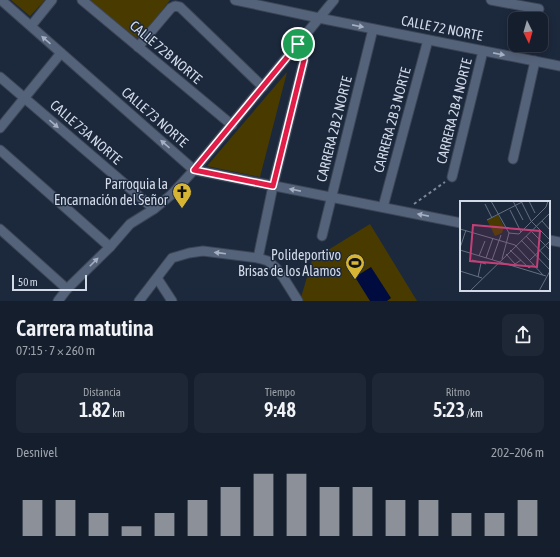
<!DOCTYPE html>
<html lang="es">
<meta charset="utf-8">
<style>
:root{--surface:#151e2d;--page:#1e2735;--text:#f1f3f6;--muted:#9da2aa;--line:#343c49;--accent:#8c9099}
body{margin:0;font-family:"Asap Condensed",sans-serif;background:var(--page);color:var(--text);height:100vh;display:flex;flex-direction:column;font-size:15px;white-space:nowrap}
*{box-sizing:border-box;margin:0}
p{font-size:13px;color:var(--muted)}
.icon{flex:none;width:22px;height:22px;fill:none;stroke:currentColor;stroke-width:2;stroke-linecap:round;stroke-linejoin:round}
.map{position:relative;height:301px;overflow:hidden}
.sheet{display:flex;flex-direction:column;background:var(--surface);flex:1}
.sheet>*{flex:none}
.needle{width:26px;rotate:175deg}
.controls{position:absolute;left:508px;top:12px;display:grid;gap:8px}
.controls a{display:grid;place-items:center;width:40px;height:40px;border-radius:8px;background:var(--surface);box-shadow:0 2px 10px #0003,0 0 0 1px var(--line);font-size:20px}
.scale{position:absolute;left:12px;bottom:10px;width:75px;box-sizing:border-box;padding-left:4px;border:2px solid #d2dae8;border-top:0;font-size:11px;line-height:14px;white-space:nowrap;color:#d2dae8;-webkit-text-stroke:3px #1c283c;paint-order:stroke}
.pin{position:absolute;display:grid;place-items:center;width:34px;height:34px;color:#fff;margin:-17px;border:2px solid #fff;border-radius:50%;box-shadow:0 1px 4px #0007}
.round{display:grid;place-items:center;flex:none;width:42px;height:42px;border-radius:8px;background:var(--page)}
.overview{display:flex;align-items:center;justify-content:space-between;height:68px;padding:0 16px}
h1{font-size:22px;font-weight:600;line-height:30px}
.metrics{display:grid;grid-template-columns:repeat(3,1fr);gap:6px;height:68px;padding:4px 16px}
.metrics div{display:grid;align-content:center;border-radius:8px;background:var(--page);text-align:center}
.metrics b{font-size:20px;font-weight:600}
.metrics small{font-size:11px;font-weight:400}
.metrics p{font-size:11px}
.chart{height:112px;padding:8px 16px}
.chart p{display:flex;justify-content:space-between}
.chart svg{width:100%;height:72px;margin-top:4px;stroke:var(--accent);stroke-width:6}
.map>svg:first-child{display:block}
.green{fill:#493b00}
.water{fill:#000b3f}
.lines{fill:none;stroke-linecap:round;stroke-linejoin:round}
.minor-casing{stroke:#3b4556;stroke-width:11}
.path{stroke:#7d8798;stroke-width:2;stroke-dasharray:3 3;stroke-linecap:butt}
.minor{stroke:#55637a;stroke-width:9}
.oneway{fill:#a6b0c2}
.route-casing{stroke:#fff;stroke-width:8}
.route{stroke:#e11d48;stroke-width:5}
.labels{text-anchor:middle;stroke-width:3;stroke-linejoin:round;paint-order:stroke}
.street-label{font-size:14px;fill:#d2dae8;stroke:#1c283c}
.poi-label{font-size:14px;fill:#d2dae8;stroke:#1c283c;text-anchor:end}
.inset-road{fill:none;stroke:#656f81;stroke-width:1}
.view{fill:#c53f77;fill-opacity:0.15;stroke:#c53f77;stroke-width:2}
.inset-edge{fill:none;stroke:#d2dae8;stroke-width:2}
</style>
<div class="map">
<svg width="560" height="301" viewBox="0 0 560 301">
<rect width="100%" height="100%" fill="#1c283c"/>
<g class="green">
<polygon points="11,0 45,0 30,16"/>
<polygon points="88,0 170,0 139,40"/>
<polygon points="287,72 260,177 207,166"/>
<polygon points="370,224 417,301 300,301 312,260"/>
</g>
<polygon class="water" points="371,267 391,298 387,301 370,301 355,277"/>
<g class="lines">
<g class="minor-casing">
<g id="minor">
<polyline points="1,0 194,170 461,223"/>
<polyline points="82,0 232,125"/>
<polyline points="235,0 319,18 560,66"/>
<polyline points="491,0 539,9"/>
<polyline points="31,26 52,0"/>
<polyline points="138,47 171,8 175,6 180,7 263,87"/>
<polyline points="0,77 154,209"/>
<polyline points="0,128 61,53"/>
<polyline points="0,150 110,247"/>
<polyline points="513,159 535,61"/>
<polyline points="452,177 483,51"/>
<polyline points="383,207 428,40"/>
<polyline points="0,229 67,289"/>
<polyline points="322,236 373,29"/>
<polyline points="549,240 560,242"/>
<polyline points="258,258 273,186 304,60 303,57 298,44"/>
<polyline points="157,278 172,301"/>
<polyline points="58,301 67,289 110,247 130,224 154,209 171,195 194,170 334,0"/>
<polyline points="139,301 172,258 189,253 203,251 258,258 268,261 276,268 283,277 298,301"/>
</g>
</g>
<polyline class="path" points="414,204 445,182"/>
<use href="#minor" class="minor"/>
</g>
<defs><path id="oneway-solid" d="M-6-.8H1V-3.2L6.5 0L1 3.2V.8H-6Z"/></defs>
<g class="oneway">
<use href="#oneway-solid" transform="translate(358 26) rotate(11)"/>
<use href="#oneway-solid" transform="translate(46 40) rotate(-139)"/>
<use href="#oneway-solid" transform="translate(499 54) rotate(11)"/>
<use href="#oneway-solid" transform="translate(54 124) rotate(41)"/>
<use href="#oneway-solid" transform="translate(165 144) rotate(-139)"/>
<use href="#oneway-solid" transform="translate(295 190) rotate(-169)"/>
<use href="#oneway-solid" transform="translate(423 215) rotate(-169)"/>
<use href="#oneway-solid" transform="translate(220 253) rotate(-173)"/>
<use href="#oneway-solid" transform="translate(94 262) rotate(-45)"/>
</g>
<g class="lines">
<g class="route-casing">
<polygon id="route" points="298,44 303,56 304,60 273,186 194,170"/>
</g>
<use href="#route" class="route"/>
</g>
<defs>
<g id="church-pin" transform="scale(1)"><path d="M0 17L-7.5 6A9.5 9.5 0 1 1 7.5 6Z" fill="#d6b534" stroke="#1c283c"/><path d="M-1.2-6h2.4v3.5h3.3v2.4h-3.3V6h-2.4V-.1h-3.3v-2.4h3.3Z" fill="#111"/></g>
<g id="stadium-pin" transform="scale(1)"><path d="M0 17L-7.5 6A9.5 9.5 0 1 1 7.5 6Z" fill="#d6b534" stroke="#1c283c"/><path d="M0-5a6.5 5 0 1 0 0 10a6.5 5 0 1 0 0-10ZM-3.5-1.8h7v3.6h-7Z" fill="#111"/></g>
</defs>
<g fill-rule="evenodd">
<use href="#church-pin" x="182" y="192"/>
<use href="#stadium-pin" x="355" y="263"/>
</g>
<g class="labels">
<g class="street-label">
<text transform="translate(442 28) rotate(11)" y="5">CALLE 72 NORTE</text>
<text transform="translate(166 52) rotate(40)" y="5">CALLE 72B NORTE</text>
<text transform="translate(454 111) rotate(-76)" y="5">CARRERA 2B 4 NORTE</text>
<text transform="translate(155 117) rotate(41)" y="5">CALLE 73 NORTE</text>
<text transform="translate(392 120) rotate(-75)" y="5">CARRERA 2B 3 NORTE</text>
<text transform="translate(334 129) rotate(-76)" y="5">CARRERA 2B 2 NORTE</text>
<text transform="translate(86 132) rotate(41)" y="5">CALLE 73A NORTE</text>
</g>
<g class="poi-label">
<text x="168" y="189">Parroquia la<tspan x="168" dy="16">Encarnación del Señor</tspan></text>
<text x="341" y="260">Polideportivo<tspan x="341" dy="16">Brisas de los Alamos</tspan></text>
</g>
</g>
<g transform="translate(460 201)">
<rect width="90" height="90" fill="#1c283c"/>
<path d="M38,14L44,26L42,32L35,35L27,19Z" fill="#493b00"/>
<path class="inset-road" d="M31,0L49,32M53,0L63,19M61,0L71,20L90,39M69,0L75,12M25,3L32,17M50,9L61,31M27,19L64,0M82,20L90,29M0,28L55,44L83,74M72,31L90,49M49,32L59,33L86,6L88,0M66,35L90,60M61,39L90,69M0,47L6,29M0,49L86,75M50,49L69,67L74,63M46,53L55,63L61,59M19,55L25,40M26,57L33,37M42,58L49,32M12,59L26,63M32,59L41,34M70,59L90,40M0,70L22,77M18,76L21,62M10,90L90,12M79,90L90,70"/>
<path class="view" d="M13,24L80,30L77,66L10,60Z"/>
<rect width="90" height="90" class="inset-edge"/>
</g>
</svg>
<div class="controls">
<a><svg class="needle" viewBox="-14 -14 28 28"><path d="M0-13l5 13h-10z" fill="#e53935"/><path d="M0 13l5-13h-10z" fill="#9da2aa"/></svg></a>
</div>
<div class="scale">50 m</div>
<div class="pin" style="left:298px;top:44px;background:#1e9e55"><svg class="icon" aria-label="arrive" viewBox="0 0 24 24"><path d="M6 21V4h12l-3 4 3 4H6"/></svg></div>
</div>
<section class="sheet">
<div class="overview"><div><h1>Carrera matutina</h1><p>07:15 · 7 × 260 m</p></div><a class="round"><svg class="icon" aria-label="share" viewBox="0 0 24 24"><path d="M12 15V3M7 8l5-5 5 5M5 13v7h14v-7"/></svg></a></div>
<div class="metrics">
<div><p>Distancia</p><b>1.82<small> km</small></b></div>
<div><p>Tiempo</p><b>9:48</b></div>
<div><p>Ritmo</p><b>5:23<small> /km</small></b></div>
</div>
<div class="chart"><p><span>Desnivel</span>202–206 m</p>
<svg viewBox="0 0 160 44" preserveAspectRatio="none"><path d="M5 44V22M15 44V22M25 44V30M35 44V38M45 44V30M55 44V22M65 44V14M75 44V6M85 44V6M95 44V14M105 44V14M115 44V22M125 44V22M135 44V30M145 44V30M155 44V22"/></svg>
</div>
</section>
